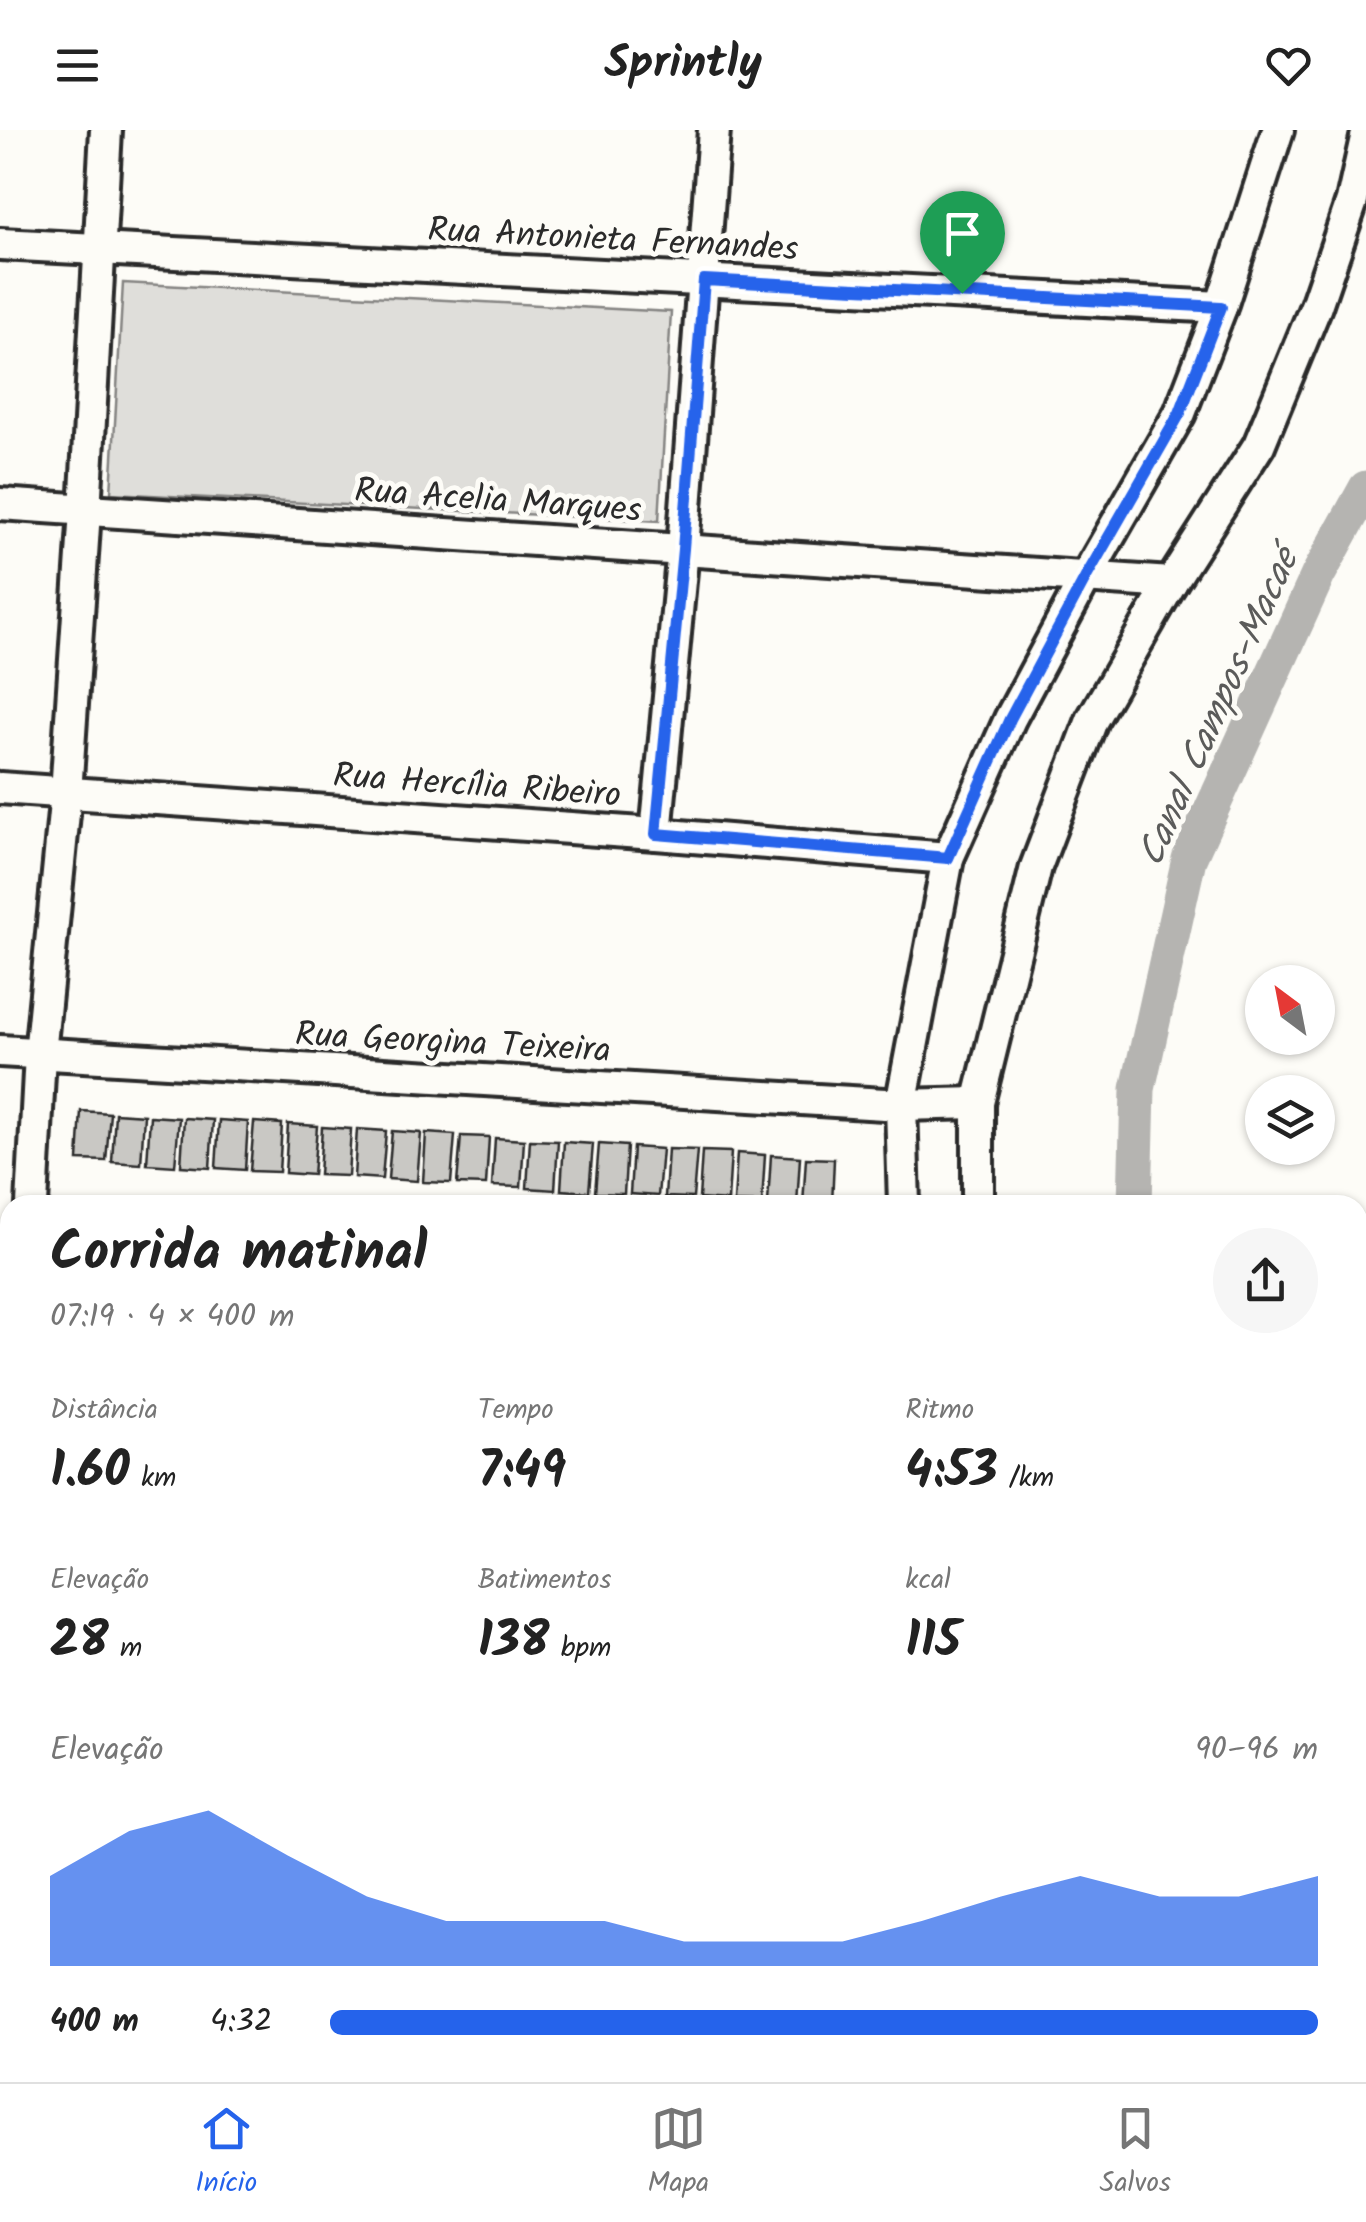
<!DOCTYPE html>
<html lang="pt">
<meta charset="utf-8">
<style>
:root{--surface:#fff;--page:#f6f6f6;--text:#222;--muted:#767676;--line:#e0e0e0;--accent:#2563eb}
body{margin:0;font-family:Kalam,sans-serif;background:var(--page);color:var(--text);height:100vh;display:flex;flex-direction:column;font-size:38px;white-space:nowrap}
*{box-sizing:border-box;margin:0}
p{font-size:32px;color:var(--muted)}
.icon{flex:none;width:55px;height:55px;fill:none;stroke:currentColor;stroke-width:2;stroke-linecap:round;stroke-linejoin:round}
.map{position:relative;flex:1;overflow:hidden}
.side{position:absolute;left:0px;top:1065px;width:1368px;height:888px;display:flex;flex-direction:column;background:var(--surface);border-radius:30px 30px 0 0;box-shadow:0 2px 8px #0004}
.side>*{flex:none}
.needle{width:65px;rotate:328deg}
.buttons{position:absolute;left:1245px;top:835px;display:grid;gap:20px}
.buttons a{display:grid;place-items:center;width:90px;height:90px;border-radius:50%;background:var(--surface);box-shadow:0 2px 8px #0004;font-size:50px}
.pin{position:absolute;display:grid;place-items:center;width:85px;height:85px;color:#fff;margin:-102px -42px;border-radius:50% 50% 50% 0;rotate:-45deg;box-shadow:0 0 10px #0007}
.pin .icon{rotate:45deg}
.round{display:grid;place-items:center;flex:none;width:105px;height:105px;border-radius:52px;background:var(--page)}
.head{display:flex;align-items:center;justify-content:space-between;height:170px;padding:0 50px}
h1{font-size:55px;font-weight:800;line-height:75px}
.stats{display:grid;grid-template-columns:repeat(3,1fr);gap:15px;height:170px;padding:10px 50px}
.stats div{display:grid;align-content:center}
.stats b{font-size:50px;font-weight:800}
.stats small{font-size:28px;font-weight:400}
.stats p{font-size:28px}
.chart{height:280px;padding:20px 50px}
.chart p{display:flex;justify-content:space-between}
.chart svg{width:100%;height:180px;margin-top:10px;fill:var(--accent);opacity:.7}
ul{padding:0 50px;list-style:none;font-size:32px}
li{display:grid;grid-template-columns:160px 120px 1fr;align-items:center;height:75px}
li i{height:25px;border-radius:12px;background:var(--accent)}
header{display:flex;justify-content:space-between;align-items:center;height:130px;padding:0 50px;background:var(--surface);font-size:45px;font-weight:800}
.tabs{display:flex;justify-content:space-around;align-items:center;height:140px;border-top:2px solid var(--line);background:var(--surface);font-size:28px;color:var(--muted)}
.tabs a{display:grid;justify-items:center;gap:5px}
.tabs .active{color:var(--accent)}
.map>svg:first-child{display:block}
.green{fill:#dfdeda;stroke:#858482;stroke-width:2.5}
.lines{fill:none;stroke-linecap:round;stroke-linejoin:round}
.canal{stroke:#b5b4b1;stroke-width:35}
.building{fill:#c9c8c4;stroke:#2b2b2b;stroke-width:2.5}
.street-casing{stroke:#2b2b2b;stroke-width:38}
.street{stroke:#fdfcf7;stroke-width:30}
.route-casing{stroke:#fff;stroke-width:20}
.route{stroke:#2563eb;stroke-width:12}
.labels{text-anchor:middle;stroke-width:10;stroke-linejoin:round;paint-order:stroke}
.street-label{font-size:35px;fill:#2b2b2b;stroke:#fdfcf7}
.water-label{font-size:38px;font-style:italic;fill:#5b5b5a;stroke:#fdfcf7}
</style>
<header><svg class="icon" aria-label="menu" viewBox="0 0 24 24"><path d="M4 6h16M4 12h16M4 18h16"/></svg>Sprintly<svg class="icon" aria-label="heart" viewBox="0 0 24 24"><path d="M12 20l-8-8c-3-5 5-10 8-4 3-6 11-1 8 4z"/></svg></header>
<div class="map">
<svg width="1366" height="1952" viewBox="0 0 1366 1952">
<rect width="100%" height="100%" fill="#fdfcf7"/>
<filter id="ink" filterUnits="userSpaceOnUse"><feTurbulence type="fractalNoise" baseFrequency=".01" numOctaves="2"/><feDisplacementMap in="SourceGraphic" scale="20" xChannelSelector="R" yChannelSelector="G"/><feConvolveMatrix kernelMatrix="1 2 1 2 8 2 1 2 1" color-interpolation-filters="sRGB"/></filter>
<g filter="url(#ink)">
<polygon class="green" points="123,153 671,182 659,391 111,363"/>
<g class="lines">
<g class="canal">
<polyline points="1135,1075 1138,959 1189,729 1318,445 1366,358"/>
<polyline points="1358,1671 1366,1681"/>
</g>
</g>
<g class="building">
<polygon points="81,981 110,983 106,1031 78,1030"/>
<polygon points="115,983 144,985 141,1034 112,1032"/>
<polygon points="150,986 179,988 175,1036 147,1034"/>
<polygon points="184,988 213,990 210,1038 181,1036"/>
<polygon points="219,990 248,992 245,1040 216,1038"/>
<polygon points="254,992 282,994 279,1042 250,1041"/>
<polygon points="288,994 317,996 313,1045 285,1043"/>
<polygon points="322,997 351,999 348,1046 319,1045"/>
<polygon points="357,999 386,1001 382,1049 354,1047"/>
<polygon points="392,1001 421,1003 417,1051 388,1049"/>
<polygon points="426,1003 455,1005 451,1053 423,1052"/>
<polygon points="461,1006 489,1007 486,1055 457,1054"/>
<polygon points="495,1008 524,1010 521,1057 492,1056"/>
<polygon points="530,1010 558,1011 555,1060 527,1058"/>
<polygon points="564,1012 593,1014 589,1062 561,1060"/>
<polygon points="599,1014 627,1016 624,1064 595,1063"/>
<polygon points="633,1017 662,1019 658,1066 630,1064"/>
<polygon points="668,1019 697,1020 693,1068 665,1067"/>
<polygon points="702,1021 731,1022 728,1071 699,1069"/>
<polygon points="737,1023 765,1025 762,1073 734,1072"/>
<polygon points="771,1025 800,1027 797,1075 768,1073"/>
<polygon points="806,1028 834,1029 832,1075 803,1075"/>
<polygon points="370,1942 399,1942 398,1952 370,1951"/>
<polygon points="405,1942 434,1942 433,1952 404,1952"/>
<polygon points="440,1942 468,1942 468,1952 439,1952"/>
<polygon points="474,1942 503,1942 502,1952 474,1952"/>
<polygon points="509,1942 538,1942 537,1952 508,1952"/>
<rect x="543" y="1942" width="29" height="10"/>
<polygon points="578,1942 607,1942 606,1952 577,1952"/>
<polygon points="613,1942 642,1942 641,1952 612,1952"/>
<polygon points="648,1942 677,1942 676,1952 647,1952"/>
<polygon points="682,1942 711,1942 710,1952 682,1952"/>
<polygon points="811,1942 840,1942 839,1952 810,1952"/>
<polygon points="845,1942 874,1942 873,1952 845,1952"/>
<polygon points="880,1942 909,1942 908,1952 879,1952"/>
<polygon points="915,1942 944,1942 943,1952 914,1952"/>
<rect x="949" y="1942" width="29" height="10"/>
<polygon points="984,1942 1013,1942 1012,1952 983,1952"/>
<polygon points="1019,1942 1047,1944 1047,1952 1018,1952"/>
</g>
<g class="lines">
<g class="street-casing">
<g id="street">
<polyline points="0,114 1221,177"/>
<polyline points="0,374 1171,453"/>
<polyline points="0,658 656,704 948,728"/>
<polyline points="656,704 683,419 714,0"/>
<polyline points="0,921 901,975 978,973"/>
<polyline points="32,1075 40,924 66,663 85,381 106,0"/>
<polyline points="904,1075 901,975 948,728 1010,589 1086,447 1180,283 1221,177 1278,0"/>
<polyline points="978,1075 978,973 1036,737 1092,590 1171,453 1259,315 1316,176 1352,71 1366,8"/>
<polyline points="0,1185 10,1185"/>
<polyline points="0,1571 10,1413"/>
<polyline points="0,1719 10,1720"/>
<polyline points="1358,1877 1366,1888"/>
<polyline points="1317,1942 1326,1952"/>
<polyline points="755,1952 756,1942"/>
</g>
</g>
<use href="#street" class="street"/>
</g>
</g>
<g class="lines" filter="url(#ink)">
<g class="route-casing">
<polygon id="route" points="704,150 1221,177 1180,283 1086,447 1010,589 948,728 656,704 683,419"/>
</g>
<use href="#route" class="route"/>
</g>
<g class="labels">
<g class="street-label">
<text transform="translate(613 108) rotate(3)" y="12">Rua Antonieta Fernandes</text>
<text transform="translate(498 369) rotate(4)" y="12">Rua Acelia Marques</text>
<text transform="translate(477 654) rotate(4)" y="12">Rua Hercília Ribeiro</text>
<text transform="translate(453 911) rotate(3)" y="12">Rua Georgina Teixeira</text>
</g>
<g class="water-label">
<text transform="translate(1217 577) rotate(-66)" y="13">Canal Campos-Macaé</text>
</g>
</g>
</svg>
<div class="buttons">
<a><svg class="needle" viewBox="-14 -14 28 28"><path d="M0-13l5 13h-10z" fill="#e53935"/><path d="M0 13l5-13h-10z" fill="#767676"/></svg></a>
<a><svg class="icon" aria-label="layers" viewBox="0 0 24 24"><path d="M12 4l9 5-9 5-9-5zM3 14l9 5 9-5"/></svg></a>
</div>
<div class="pin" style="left:962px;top:163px;background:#1e9e55"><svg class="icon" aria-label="arrive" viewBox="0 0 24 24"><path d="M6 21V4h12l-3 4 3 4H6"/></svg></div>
<section class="side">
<div class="head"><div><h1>Corrida matinal</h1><p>07:19 · 4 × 400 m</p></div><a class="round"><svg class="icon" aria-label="share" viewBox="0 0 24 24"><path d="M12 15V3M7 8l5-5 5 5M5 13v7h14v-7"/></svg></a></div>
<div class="stats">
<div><p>Distância</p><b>1.60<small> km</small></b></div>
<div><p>Tempo</p><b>7:49</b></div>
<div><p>Ritmo</p><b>4:53<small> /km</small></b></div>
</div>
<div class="stats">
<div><p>Elevação</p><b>28<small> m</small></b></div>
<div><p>Batimentos</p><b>138<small> bpm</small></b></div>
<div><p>kcal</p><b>115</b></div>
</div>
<div class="chart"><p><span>Elevação</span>90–96 m</p>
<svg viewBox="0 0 160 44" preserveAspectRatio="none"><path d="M0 44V22L10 11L20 6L30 17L40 27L50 33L60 33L70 33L80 38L90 38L100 38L110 33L120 27L130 22L140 27L150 27L160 22V44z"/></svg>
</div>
<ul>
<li><b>400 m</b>4:32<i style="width:100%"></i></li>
</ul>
</section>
</div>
<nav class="tabs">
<a class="active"><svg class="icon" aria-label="home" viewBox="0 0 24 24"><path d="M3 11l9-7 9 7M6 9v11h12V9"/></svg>Início</a>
<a><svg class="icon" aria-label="map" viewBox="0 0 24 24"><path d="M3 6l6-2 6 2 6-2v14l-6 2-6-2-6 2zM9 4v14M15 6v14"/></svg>Mapa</a>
<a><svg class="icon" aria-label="saved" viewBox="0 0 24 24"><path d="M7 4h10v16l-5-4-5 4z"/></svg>Salvos</a>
</nav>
